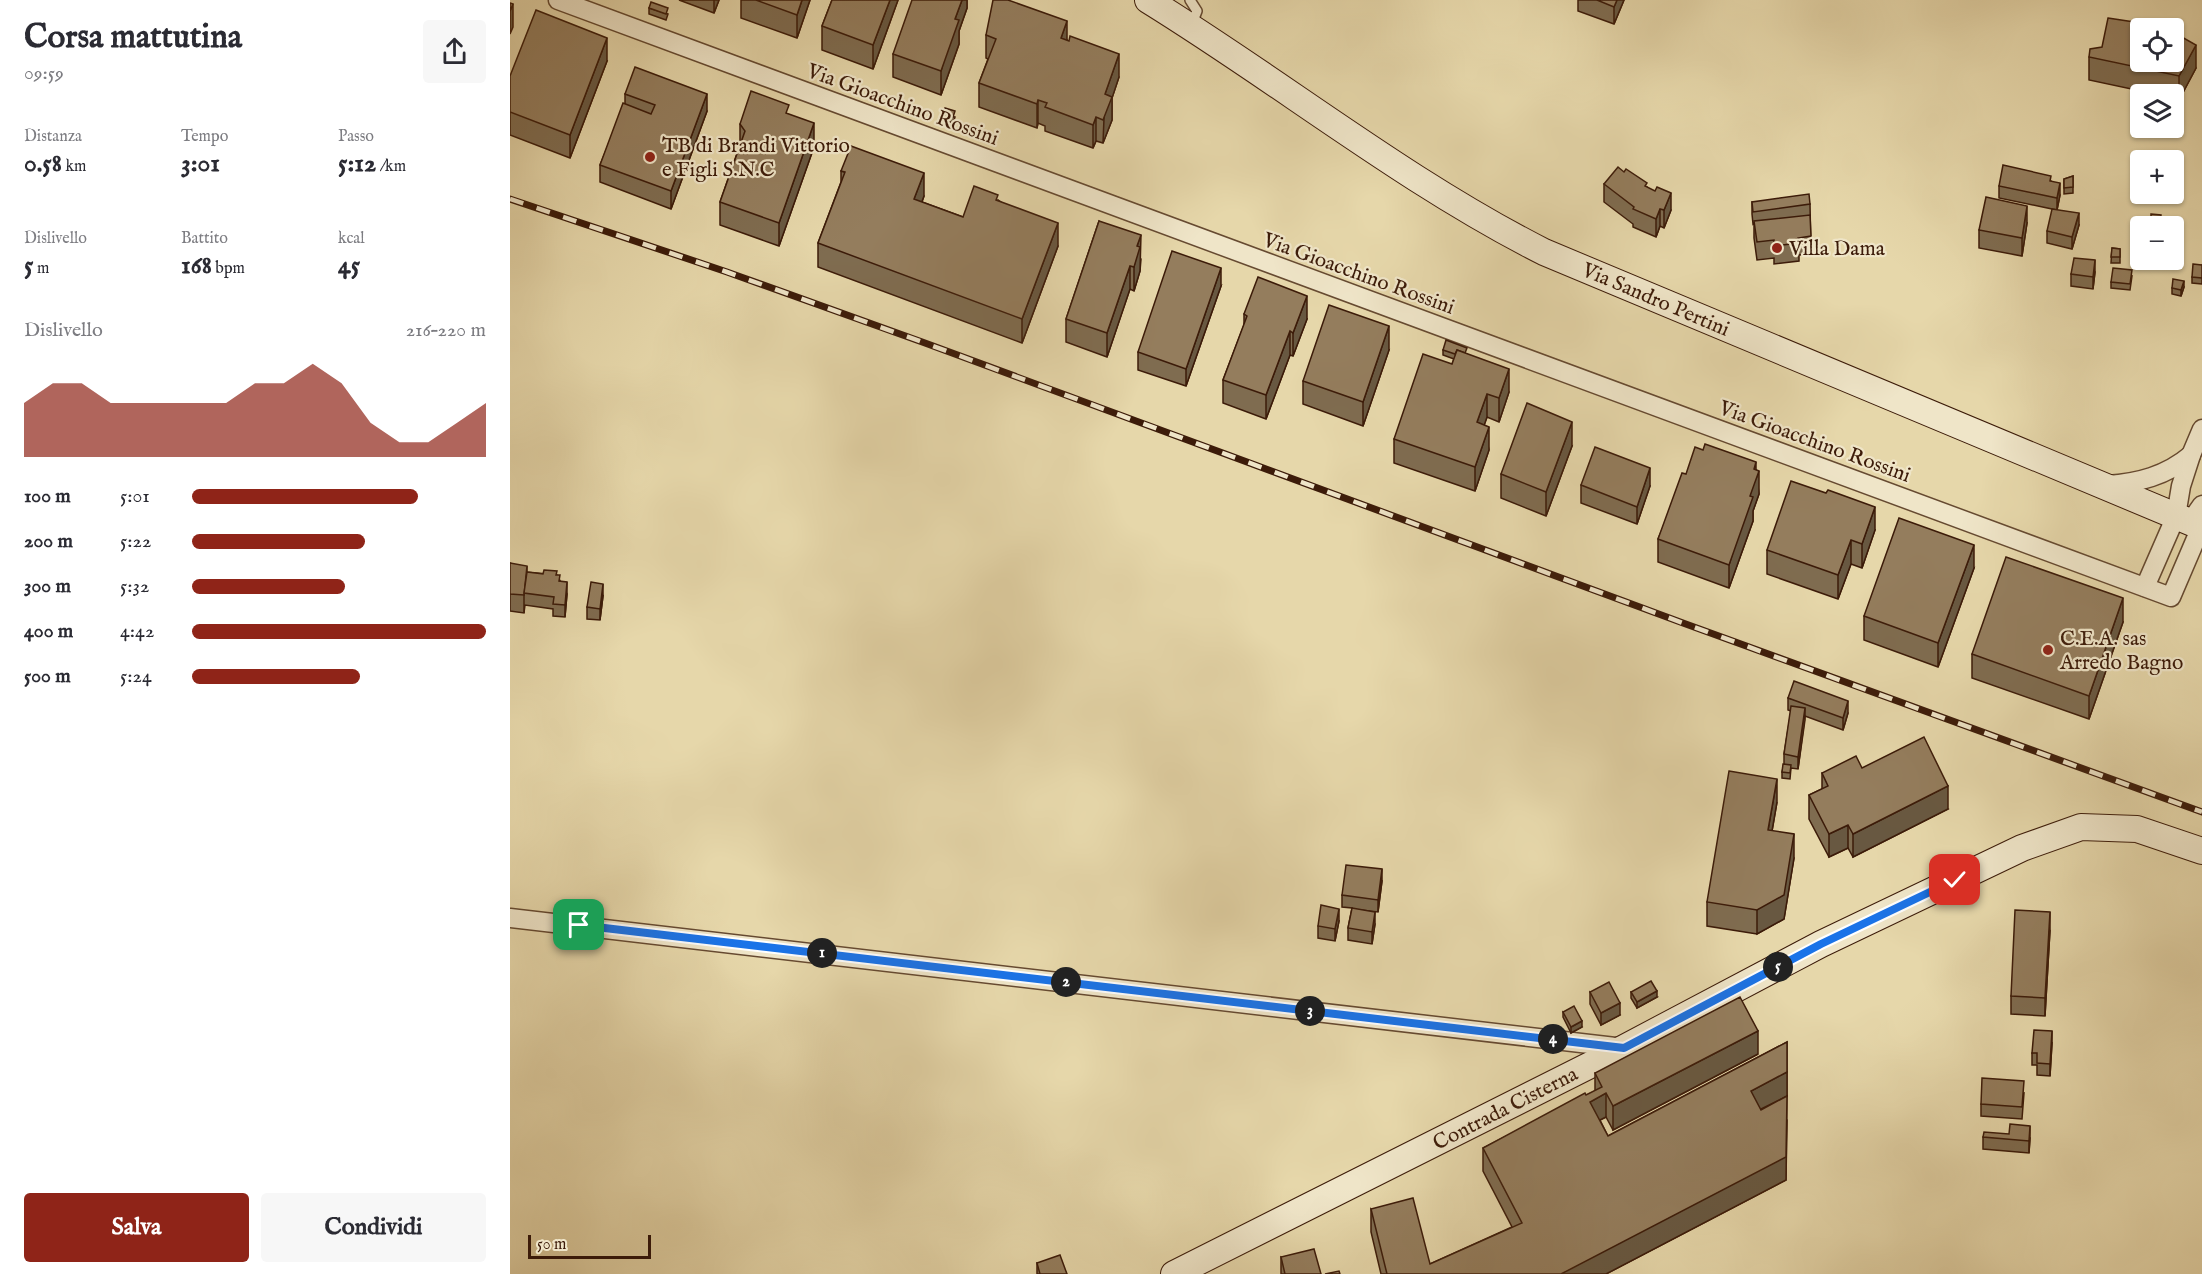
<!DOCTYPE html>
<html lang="it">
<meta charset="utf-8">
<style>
:root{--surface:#fff;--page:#f7f7f7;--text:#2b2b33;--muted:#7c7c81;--accent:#8f2418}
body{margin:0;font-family:"IM FELL English",serif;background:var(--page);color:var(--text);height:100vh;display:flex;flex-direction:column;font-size:22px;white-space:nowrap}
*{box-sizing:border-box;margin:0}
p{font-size:20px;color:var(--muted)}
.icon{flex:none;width:33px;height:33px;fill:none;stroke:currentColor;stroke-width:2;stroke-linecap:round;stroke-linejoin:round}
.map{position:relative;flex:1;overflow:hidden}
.panel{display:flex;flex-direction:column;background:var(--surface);width:510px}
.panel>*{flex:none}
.fabs{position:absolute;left:1620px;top:18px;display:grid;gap:12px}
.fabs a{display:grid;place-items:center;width:54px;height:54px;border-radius:6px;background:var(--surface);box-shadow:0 2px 4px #0004;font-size:30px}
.scale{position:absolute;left:18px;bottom:15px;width:123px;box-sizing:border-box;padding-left:6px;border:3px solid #3c1b09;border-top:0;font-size:16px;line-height:21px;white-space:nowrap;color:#3c1b09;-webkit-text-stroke:4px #efe5c8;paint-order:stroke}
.pin{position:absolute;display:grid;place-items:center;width:51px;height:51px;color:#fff;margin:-26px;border-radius:12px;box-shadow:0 3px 9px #0006}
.km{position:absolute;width:30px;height:30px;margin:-15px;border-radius:50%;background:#222;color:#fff;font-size:16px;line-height:30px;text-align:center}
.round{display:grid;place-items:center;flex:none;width:63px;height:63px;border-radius:6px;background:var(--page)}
.summary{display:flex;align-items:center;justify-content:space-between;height:102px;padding:0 24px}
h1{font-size:33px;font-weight:700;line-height:45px}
.stats{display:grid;grid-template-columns:repeat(3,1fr);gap:9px;height:102px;padding:6px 24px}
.stats div{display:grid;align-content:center}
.stats b{font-size:26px;font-weight:700}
.stats small{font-size:16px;font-weight:400}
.stats p{font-size:16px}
.chart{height:168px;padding:12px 24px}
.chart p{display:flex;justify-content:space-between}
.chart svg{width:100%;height:108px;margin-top:6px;fill:var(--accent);opacity:.7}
.button{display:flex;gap:12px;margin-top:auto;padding:12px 24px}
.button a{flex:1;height:69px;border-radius:6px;background:var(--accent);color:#fff;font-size:24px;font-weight:700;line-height:69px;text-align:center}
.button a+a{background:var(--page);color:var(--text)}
ul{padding:0 24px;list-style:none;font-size:20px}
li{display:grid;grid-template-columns:96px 72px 1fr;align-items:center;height:45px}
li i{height:15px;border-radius:8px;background:var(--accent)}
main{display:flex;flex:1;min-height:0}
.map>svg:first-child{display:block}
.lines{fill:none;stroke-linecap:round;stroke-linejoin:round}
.service-casing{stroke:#664a31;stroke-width:12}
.minor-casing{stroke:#664a31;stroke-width:21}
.secondary-casing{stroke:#3c1b09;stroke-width:28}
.service{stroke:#efe5c8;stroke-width:9}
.minor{stroke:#efe5c8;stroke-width:18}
.secondary{stroke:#efe5c8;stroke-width:26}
.rail-casing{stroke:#3c1b09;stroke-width:7}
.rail{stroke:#efe5c8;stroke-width:4.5;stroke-dasharray:14;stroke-linecap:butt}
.wall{fill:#7f6c50;stroke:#3c1b09;stroke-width:1.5}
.shaded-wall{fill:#685841;stroke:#3c1b09;stroke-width:1.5}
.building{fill:#947d5d;stroke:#3c1b09;stroke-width:1.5;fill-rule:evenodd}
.route-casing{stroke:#fff;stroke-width:12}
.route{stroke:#1a73e8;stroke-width:8}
.poi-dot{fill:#8f2418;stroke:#efe5c8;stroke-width:2}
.labels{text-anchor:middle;stroke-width:4.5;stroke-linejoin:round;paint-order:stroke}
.street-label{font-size:21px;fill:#3c1b09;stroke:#efe5c8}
.poi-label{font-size:21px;fill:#3c1b09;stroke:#efe5c8;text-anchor:start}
</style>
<main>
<section class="panel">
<div class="summary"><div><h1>Corsa mattutina</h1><p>09:59</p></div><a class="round"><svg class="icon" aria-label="share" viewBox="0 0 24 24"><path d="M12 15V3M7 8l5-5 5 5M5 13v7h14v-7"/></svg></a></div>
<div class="stats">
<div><p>Distanza</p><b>0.58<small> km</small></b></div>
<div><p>Tempo</p><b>3:01</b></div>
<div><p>Passo</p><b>5:12<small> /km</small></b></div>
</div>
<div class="stats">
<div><p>Dislivello</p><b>5<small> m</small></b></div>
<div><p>Battito</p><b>168<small> bpm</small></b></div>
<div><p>kcal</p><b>45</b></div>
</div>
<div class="chart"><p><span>Dislivello</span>216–220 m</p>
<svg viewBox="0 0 160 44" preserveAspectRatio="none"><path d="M0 44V22L10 14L20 14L30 22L40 22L50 22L60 22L70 22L80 14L90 14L100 6L110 14L120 30L130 38L140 38L150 30L160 22V44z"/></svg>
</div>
<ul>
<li><b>100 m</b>5:01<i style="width:77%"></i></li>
<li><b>200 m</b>5:22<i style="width:59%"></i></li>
<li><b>300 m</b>5:32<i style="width:52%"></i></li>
<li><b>400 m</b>4:42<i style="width:100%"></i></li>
<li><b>500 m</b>5:24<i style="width:57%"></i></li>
</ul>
<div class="button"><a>Salva</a><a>Condividi</a></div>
</section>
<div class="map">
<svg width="1692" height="1274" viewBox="0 0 1692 1274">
<rect width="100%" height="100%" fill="#e6d7aa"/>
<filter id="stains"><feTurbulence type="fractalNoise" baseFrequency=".00333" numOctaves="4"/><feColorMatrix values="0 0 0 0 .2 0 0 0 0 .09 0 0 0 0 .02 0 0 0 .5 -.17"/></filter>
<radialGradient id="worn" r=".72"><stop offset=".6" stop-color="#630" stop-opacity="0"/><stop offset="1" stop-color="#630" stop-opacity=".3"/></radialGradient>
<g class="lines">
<g class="service-casing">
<polyline id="service" points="680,0 687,11 682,24"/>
</g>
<g class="minor-casing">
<g id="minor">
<polyline points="48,0 1661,597 1691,527"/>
<path d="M1597,485C1628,483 1656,476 1681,455"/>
<polyline points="1680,522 1692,505"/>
<polyline points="1635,587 1666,516 1671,486 1681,455 1692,429"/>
<polyline points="0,918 1114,1048"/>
</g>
</g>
<g class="secondary-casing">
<g id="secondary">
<path d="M638,0C771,82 894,181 1034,252L1692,527"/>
<polyline points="664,1274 1114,1048 1311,944 1512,848 1571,827 1627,829 1692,851"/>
</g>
</g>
<use href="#service" class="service"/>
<use href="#minor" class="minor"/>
<use href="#secondary" class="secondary"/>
<g class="rail-casing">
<polyline id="rail" points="0,199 217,272 415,343 1173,623 1692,812"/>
</g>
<use href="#rail" class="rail"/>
</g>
<g class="wall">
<polygon points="169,0 209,0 204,13"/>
<polygon points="231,0 300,0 287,38 231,18"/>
<polygon points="322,0 388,0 363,69 312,50 312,26"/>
<polygon points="457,0 457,8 449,31 449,44 431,95 383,77 383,54"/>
<polygon points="1068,0 1114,0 1104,24 1068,11"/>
<polygon points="139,8 158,14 156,20 139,14"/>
<polygon points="476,35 557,40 609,77 602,98 602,120 593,143 586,141 583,148 535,131 535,126 528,123 527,128 469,107 469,83 478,59 476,58"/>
<polygon points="1670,36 1686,68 1669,100 1664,99 1664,94 1645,94 1579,80 1579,57"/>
<polygon points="97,61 60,158 0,135 0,76"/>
<polygon points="115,94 197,111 161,209 90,182 90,165 115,104"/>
<polygon points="433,114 445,117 443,123 433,120"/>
<polygon points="279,115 304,147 269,246 210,225 210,202 230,145 230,124"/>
<polygon points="331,171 414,196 412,202 453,217 488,200 548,246 512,343 308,267 308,243 331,182"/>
<polygon points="1563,176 1563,193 1554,194 1554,179"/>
<polygon points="1541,181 1550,195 1547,210 1489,198 1489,186"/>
<polygon points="1094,184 1137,187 1161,210 1154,228 1150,226 1146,237 1123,227 1123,224 1094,202"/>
<polygon points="1242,202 1300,204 1301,254 1289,255 1289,261 1264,264 1264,258 1247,260 1244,238 1244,223 1243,224 1242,214"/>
<polygon points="589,221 631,259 630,271 624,291 620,289 597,357 556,342 556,319"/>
<polygon points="1517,223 1512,256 1469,248 1469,230"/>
<polygon points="1569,225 1562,249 1537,243 1537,231"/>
<polygon points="1602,248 1610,249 1610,263 1601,263"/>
<polygon points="1692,265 1692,284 1682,283 1682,277"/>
<polygon points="1585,272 1583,289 1561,286 1561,274"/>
<polygon points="1622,276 1620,290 1601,288 1601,282"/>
<polygon points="711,286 676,386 628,370 628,352"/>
<polygon points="1674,287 1671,296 1662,294 1662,288"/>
<polygon points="734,314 797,319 783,356 780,355 756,419 713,403 713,380 734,325"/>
<polygon points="879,350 853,426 793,404 793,381"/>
<polygon points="933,350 957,354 999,392 989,422 977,417 974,425 979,450 965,491 884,463 884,439 942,364 944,359 933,355"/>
<polygon points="1062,446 1036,516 991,498 991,474"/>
<polygon points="1246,470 1249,494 1243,511 1243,521 1219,588 1148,562 1148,539 1176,474"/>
<polygon points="1071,485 1140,486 1127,524 1071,503"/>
<polygon points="1365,530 1352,568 1341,564 1328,599 1257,574 1257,550"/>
<polygon points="0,563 17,572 47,575 57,594 55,617 43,616 43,609 15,605 14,613 0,611"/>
<polygon points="1464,568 1428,667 1354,640 1354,616"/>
<polygon points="93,596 90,620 77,619 77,607"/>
<polygon points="1613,622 1579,719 1462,678 1462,654"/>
<polygon points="1278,698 1338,713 1333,730 1295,716 1288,769 1281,768 1280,779 1272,778 1272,772 1274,764 1274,754 1281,711 1278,710"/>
<polygon points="1352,768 1438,809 1343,857 1338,848 1319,857 1299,819 1299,795 1312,789 1312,773"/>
<polygon points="1267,802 1262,831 1284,858 1274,919 1247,934 1197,926 1197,902"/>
<polygon points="872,881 868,912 851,910 865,924 862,944 838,940 838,928 842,908 832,907 832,895"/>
<polygon points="829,921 825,941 808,938 808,926"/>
<polygon points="1540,930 1535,1016 1501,1014 1501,996"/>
<polygon points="1080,992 1110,1015 1091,1025 1080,1004"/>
<polygon points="1121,992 1147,997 1127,1008 1121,998"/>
<polygon points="1053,1012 1072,1027 1061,1033 1053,1017"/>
<polygon points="1277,1042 1277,1096 1251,1109 1277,1120 1276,1180 1096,1274 871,1274 861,1232 861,1209 920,1264 1002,1227 973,1171 973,1148 1085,1091 1085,1073 1248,1054 1103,1130 1096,1117 1090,1120 1098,1136"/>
<polygon points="1542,1043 1540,1076 1527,1075 1527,1065 1522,1065 1522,1053"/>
<polygon points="1514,1093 1512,1119 1471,1116 1471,1104"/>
<polygon points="1473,1137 1520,1138 1519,1153 1473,1149"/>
<polygon points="771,1257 811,1274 771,1274"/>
<polygon points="527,1263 557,1274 527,1274"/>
</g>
<g class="shaded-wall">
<polygon points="204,0 209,0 204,13"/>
<polygon points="292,0 300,0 287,38 287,15"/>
<polygon points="380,0 388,0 363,69 363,45"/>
<polygon points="452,0 457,0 457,8 449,31 449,44 431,95 431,71 445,19"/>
<polygon points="1107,0 1114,0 1104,24 1104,7"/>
<polygon points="3,4 3,27 0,34 0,11"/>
<polygon points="557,21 557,45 551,38"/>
<polygon points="97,38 97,61 60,158 60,135"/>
<polygon points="1686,45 1686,68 1669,100 1669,76"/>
<polygon points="609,54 609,77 602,98 602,120 593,143 595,94"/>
<polygon points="197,94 197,111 161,209 161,191"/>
<polygon points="528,100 528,123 527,128 527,104"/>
<polygon points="586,117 586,141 583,148 583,125"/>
<polygon points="304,123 304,147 269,246 269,223"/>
<polygon points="414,173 414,196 404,222 404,199"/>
<polygon points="1550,183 1550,195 1547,210 1547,198"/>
<polygon points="1161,193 1161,210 1154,228 1154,210"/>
<polygon points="1517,206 1517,223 1512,256 1512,238"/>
<polygon points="1150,209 1150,226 1146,237 1146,219"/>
<polygon points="1569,213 1569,225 1562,249 1562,237"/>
<polygon points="548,223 548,246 512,343 512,319"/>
<polygon points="631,235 630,271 624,291 624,267 627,246"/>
<polygon points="1585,260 1585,272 1583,289 1583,277"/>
<polygon points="620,266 620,289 597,357 597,333"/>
<polygon points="711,268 711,286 676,386 676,369"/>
<polygon points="1674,281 1674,287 1671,296 1671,290"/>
<polygon points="797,296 797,319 783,356 783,333"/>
<polygon points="879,326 879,350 853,426 853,402"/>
<polygon points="780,331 780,355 756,419 756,395"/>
<polygon points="999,369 999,392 989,422 989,398"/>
<polygon points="977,394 977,417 967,446 967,422"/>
<polygon points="1062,422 1062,446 1036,516 1036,492"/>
<polygon points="979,427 979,450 965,491 965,467"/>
<polygon points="1246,462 1246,479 1249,471 1249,494 1243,511 1243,521 1219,588 1219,565 1240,496 1244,469"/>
<polygon points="1140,468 1140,486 1127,524 1127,507"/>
<polygon points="1365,507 1365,530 1352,568 1352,544"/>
<polygon points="1341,540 1341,564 1328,599 1328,575"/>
<polygon points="1464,545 1464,568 1428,667 1428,643"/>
<polygon points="17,566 17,584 14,593 14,613 14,595"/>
<polygon points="57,582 57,594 55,617 55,605"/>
<polygon points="93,584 93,596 90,620 90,609"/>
<polygon points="1613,598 1613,622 1579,719 1579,696"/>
<polygon points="1338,701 1338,713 1333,730 1333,718"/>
<polygon points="1295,708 1295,720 1288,769 1288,757"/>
<polygon points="1267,779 1267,802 1258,854 1258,830"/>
<polygon points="1438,786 1438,809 1343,857 1343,834"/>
<polygon points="1338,825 1338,848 1319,857 1319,834"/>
<polygon points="1284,834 1284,858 1274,919 1247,934 1247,910"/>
<polygon points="872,869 872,881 868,912 868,900"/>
<polygon points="829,909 829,921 825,941 825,929"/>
<polygon points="865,912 865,924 862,944 862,932"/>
<polygon points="1540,912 1540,930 1535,1016 1535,998"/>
<polygon points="1147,991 1147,997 1127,1008 1127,1002"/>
<polygon points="1110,1003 1110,1015 1091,1025 1091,1013"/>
<polygon points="1072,1021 1072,1027 1061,1033 1061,1027"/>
<polygon points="1248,1031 1248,1054 1103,1130 1103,1106"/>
<polygon points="1542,1031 1542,1043 1540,1076 1540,1064"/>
<polygon points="1277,1072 1277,1096 1241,1114 1241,1091"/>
<polygon points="1096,1093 1096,1117 1080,1125 1080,1102"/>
<polygon points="1277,1096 1276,1180 1096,1274 1051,1274"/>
<polygon points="1520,1126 1520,1138 1519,1153 1519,1141"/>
</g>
<g class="building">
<polygon points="246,0 292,0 287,15"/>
<polygon points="322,0 380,0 363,45 312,26"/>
<polygon points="402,0 452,0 445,19 449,20 431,71 383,54"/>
<polygon points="483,0 498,0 557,21 551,38 559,41 560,36 609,54 595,94 602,97 593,120 586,117 583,125 535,107 537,103 528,100 527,104 469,83 486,39 476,35"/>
<polygon points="1087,0 1107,0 1104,7"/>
<polygon points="141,2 158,8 156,14 139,8"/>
<polygon points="0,3 3,4 0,11"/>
<polygon points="26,10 97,38 60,135 0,112 0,76"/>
<path d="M1598,18L1670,29V36L1686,45L1669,76L1579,57L1580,49L1592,47ZM1630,28H1664V62H1630Z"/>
<polygon points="125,67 197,94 161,191 90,165 113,103 141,114 145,105 115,94"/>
<polygon points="241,91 279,105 276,113 304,123 269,223 210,202 235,131 230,124"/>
<polygon points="435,108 445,111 443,117 433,114"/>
<polygon points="341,146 414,173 404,199 453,217 464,186 488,195 486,200 548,223 512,319 308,243 335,172 331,171"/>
<polygon points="1493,165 1541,176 1540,181 1550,183 1547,198 1489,186"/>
<polygon points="1108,167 1114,172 1116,169 1137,183 1135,186 1145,191 1147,187 1161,193 1154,210 1150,209 1146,219 1123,209 1124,207 1094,184"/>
<polygon points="1563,176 1563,187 1554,188 1554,179"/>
<polygon points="1299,194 1300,204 1243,212 1242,202"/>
<polygon points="1476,197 1517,206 1512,238 1469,230"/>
<polygon points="1542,209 1569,213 1562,237 1537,231"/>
<polygon points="1641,214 1651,215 1650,226 1637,226 1637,222 1641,222"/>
<polygon points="1300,215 1301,236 1288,238 1289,243 1264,246 1264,240 1247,242 1244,221"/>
<polygon points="589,221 631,235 627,246 630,247 624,267 620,266 597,333 556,319"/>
<polygon points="1602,248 1610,249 1610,257 1601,257"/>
<polygon points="662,251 711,268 676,369 628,352"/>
<polygon points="1564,258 1585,260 1583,277 1561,274"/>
<polygon points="1683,264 1692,265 1692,278 1682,277"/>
<polygon points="1603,268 1622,270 1620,284 1601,282"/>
<polygon points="748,277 797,296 783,333 780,331 756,395 713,380 737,316 734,314"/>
<polygon points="1663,279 1674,281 1671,290 1662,288"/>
<polygon points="819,305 879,326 853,402 793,381"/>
<polygon points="936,340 957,348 955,353 947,350 945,354 933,350"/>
<polygon points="947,350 999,369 989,398 977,394 967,422 979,427 965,467 884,439 913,354 942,364"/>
<polygon points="1017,403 1062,422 1036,492 991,474"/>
<polygon points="1195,444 1246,462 1244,469 1249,471 1240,496 1243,497 1219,565 1148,539 1172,473 1176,474 1185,447 1193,450"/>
<polygon points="1085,447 1140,468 1127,507 1071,485"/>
<polygon points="1281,481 1316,493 1318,490 1365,507 1352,544 1341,540 1328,575 1257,550"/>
<polygon points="1389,518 1464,545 1428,643 1354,616"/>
<polygon points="1496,557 1613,598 1579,696 1462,654"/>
<polygon points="0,563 17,566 14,595 0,594"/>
<polygon points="34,570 47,571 46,575 50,575 49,581 57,582 55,605 43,604 44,597 14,593 17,572 33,574"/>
<polygon points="81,582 93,584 90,609 77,607"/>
<polygon points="1284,681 1338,701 1333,718 1278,698"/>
<polygon points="1281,706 1295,708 1288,757 1274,754"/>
<polygon points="1414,737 1438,786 1343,834 1338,825 1319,834 1299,795 1318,786 1312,773 1346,756 1352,768"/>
<polygon points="1273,764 1281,765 1280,773 1272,772"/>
<polygon points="1219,771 1267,779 1258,830 1284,834 1274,895 1247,910 1197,902"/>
<polygon points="836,865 872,869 868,900 832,895"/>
<polygon points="811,905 829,909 825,929 808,926"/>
<polygon points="842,908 865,912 862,932 838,928"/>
<polygon points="1505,910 1540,912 1535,998 1501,996"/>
<polygon points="1141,981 1147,991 1127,1002 1121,992"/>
<polygon points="1099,982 1110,1003 1091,1013 1080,992"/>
<polygon points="1230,997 1248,1031 1103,1106 1096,1093 1080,1102 1098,1136 1277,1042 1277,1072 1241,1091 1251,1110 1277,1096 1276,1157 1051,1274 877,1274 861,1209 903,1198 920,1264 1012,1223 973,1148 1075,1093 1076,1095 1092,1087 1085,1073"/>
<polygon points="1064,1006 1072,1021 1061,1027 1053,1012"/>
<polygon points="1524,1030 1542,1031 1540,1064 1527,1063 1527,1053 1522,1053"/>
<polygon points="1472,1078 1514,1081 1512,1107 1471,1104"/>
<polygon points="1500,1124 1520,1126 1519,1141 1473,1137 1474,1132 1499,1134"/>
<polygon points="804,1249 811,1274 775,1274 771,1257"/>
<polygon points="550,1255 557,1274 530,1274 527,1263"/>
<polygon points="829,1271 830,1274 815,1274"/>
</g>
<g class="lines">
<g class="route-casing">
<polyline id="route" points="69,925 1114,1048 1311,944 1445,880"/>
</g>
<use href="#route" class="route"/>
</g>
<g class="poi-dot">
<circle cx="140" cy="157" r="6"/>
<circle cx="1267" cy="248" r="6"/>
<circle cx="1538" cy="650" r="6"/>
</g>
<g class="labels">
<g class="street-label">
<text transform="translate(393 104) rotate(20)" y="7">Via Gioacchino Rossini</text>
<text transform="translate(849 273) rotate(20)" y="7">Via Gioacchino Rossini</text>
<text transform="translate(1146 299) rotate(23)" y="7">Via Sandro Pertini</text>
<text transform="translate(1305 441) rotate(20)" y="7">Via Gioacchino Rossini</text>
<text transform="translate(995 1108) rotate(-27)" y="7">Contrada Cisterna</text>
</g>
<g class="poi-label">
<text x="152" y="152">TB di Brandi Vittorio<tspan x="152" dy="24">e Figli S.N.C</tspan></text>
<text x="1279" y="255">Villa Dama</text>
<text x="1550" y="645">C.E.A. sas<tspan x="1550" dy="24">Arredo Bagno</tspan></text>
</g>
</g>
<rect width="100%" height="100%" filter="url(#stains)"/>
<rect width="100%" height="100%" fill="url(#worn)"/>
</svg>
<div class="fabs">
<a><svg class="icon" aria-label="locate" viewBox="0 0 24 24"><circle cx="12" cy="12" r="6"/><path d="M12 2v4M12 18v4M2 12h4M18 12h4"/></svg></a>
<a><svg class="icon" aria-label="layers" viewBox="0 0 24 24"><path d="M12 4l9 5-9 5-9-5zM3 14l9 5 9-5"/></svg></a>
<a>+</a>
<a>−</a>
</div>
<div class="scale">50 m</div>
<div class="pin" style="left:69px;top:925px;background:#1e9e55"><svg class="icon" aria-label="arrive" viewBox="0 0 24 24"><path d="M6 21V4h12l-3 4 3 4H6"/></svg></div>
<div class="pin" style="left:1445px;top:880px;background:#d93025"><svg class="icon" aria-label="check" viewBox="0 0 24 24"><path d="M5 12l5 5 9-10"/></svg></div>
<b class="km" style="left:312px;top:953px">1</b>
<b class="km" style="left:556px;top:982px">2</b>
<b class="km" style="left:800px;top:1011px">3</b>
<b class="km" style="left:1043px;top:1039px">4</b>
<b class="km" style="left:1268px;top:967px">5</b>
</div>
</main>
